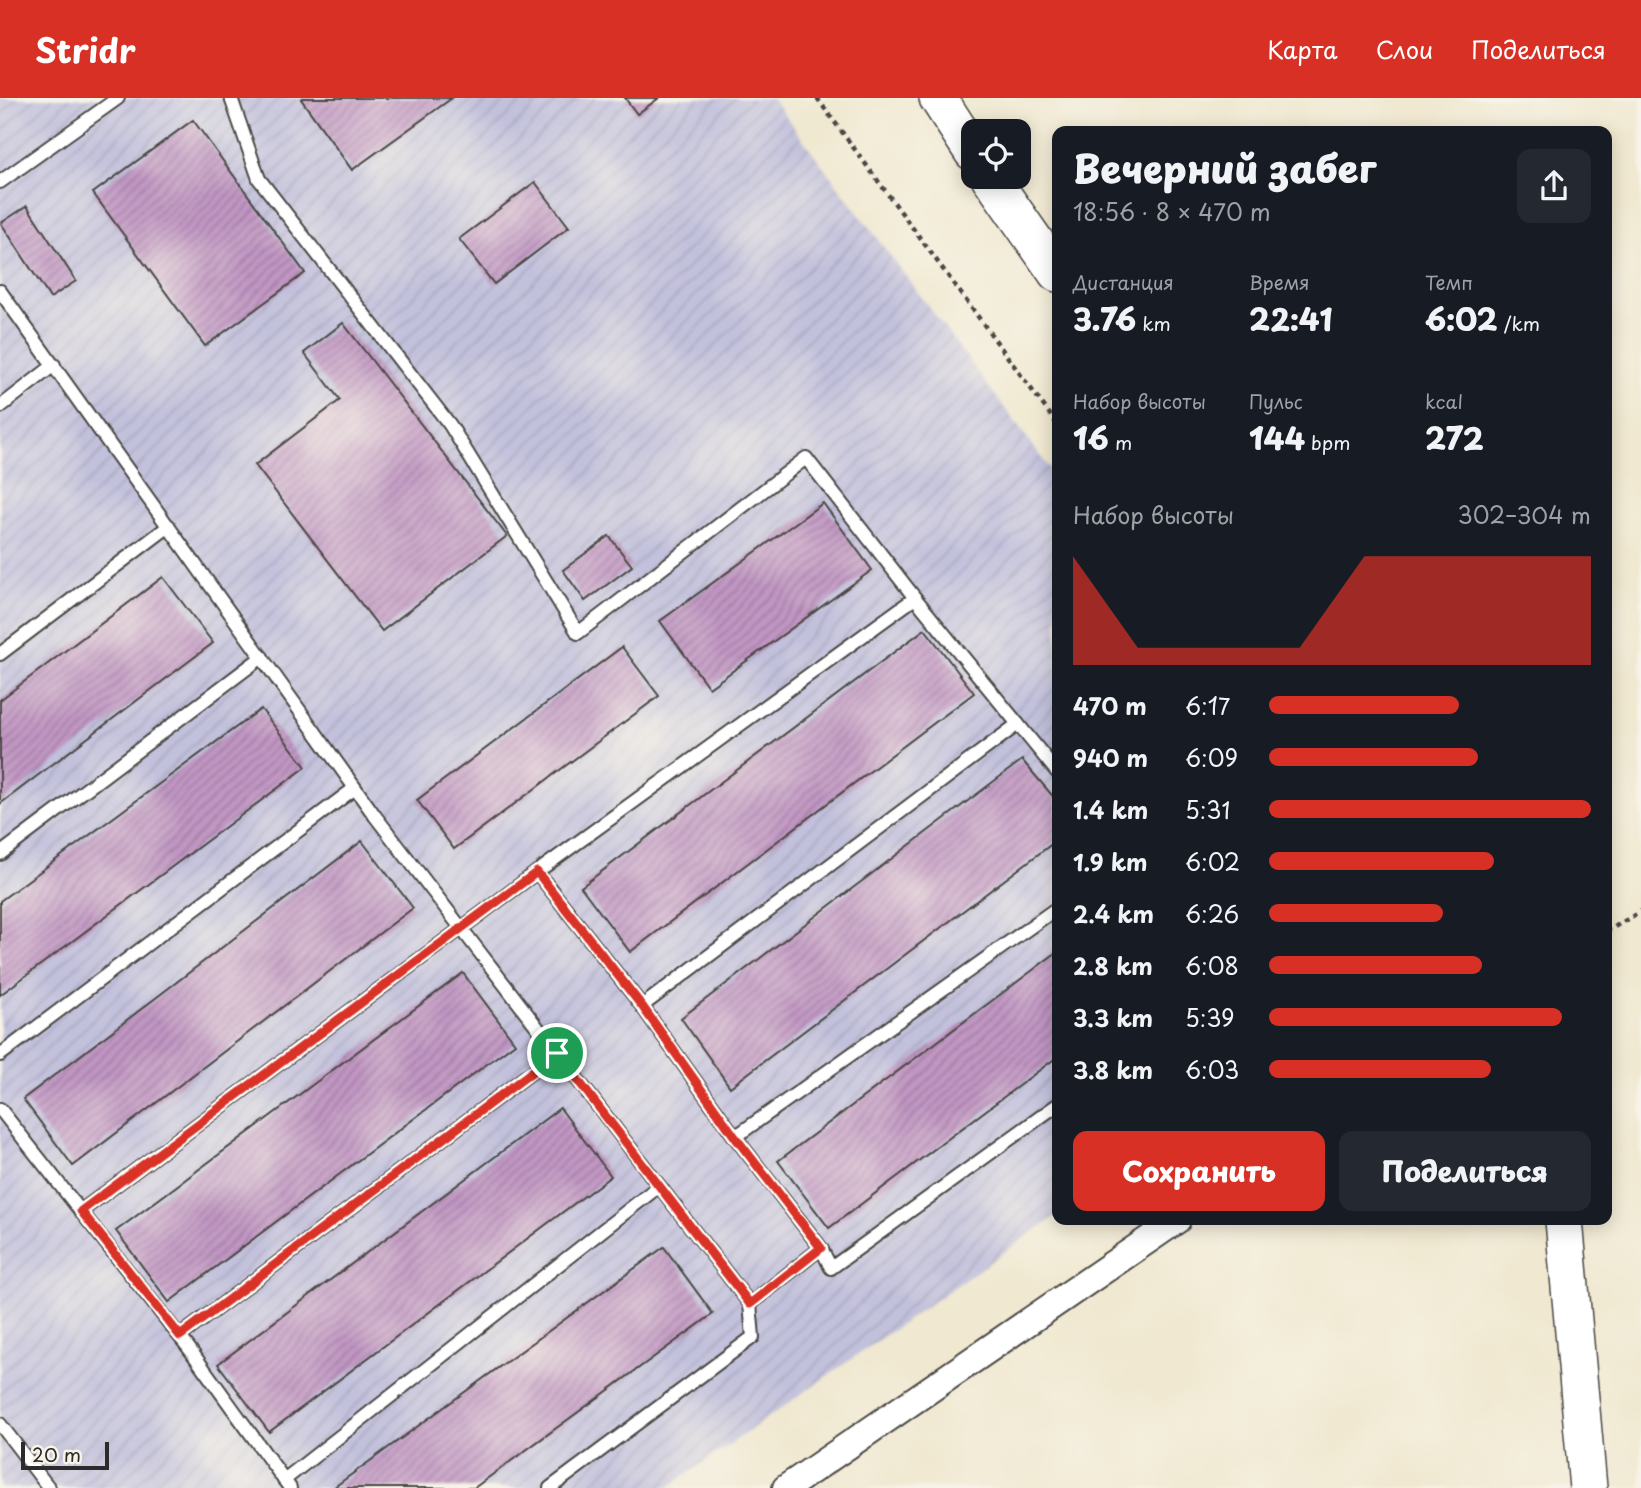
<!DOCTYPE html>
<html lang="ru">
<meta charset="utf-8">
<style>
:root{--surface:#171b24;--page:#242831;--text:#f1f3f6;--muted:#9ea1a6;--accent:#d93025}
body{margin:0;font-family:"Playpen Sans",sans-serif;background:var(--page);color:var(--text);height:100vh;display:flex;flex-direction:column;font-size:26px;white-space:nowrap}
*{box-sizing:border-box;margin:0}
p{font-size:23px;color:var(--muted)}
.icon{flex:none;width:38px;height:38px;fill:none;stroke:currentColor;stroke-width:2;stroke-linecap:round;stroke-linejoin:round}
.map{position:relative;flex:1;overflow:hidden}
.details{position:absolute;left:1052px;top:28px;width:560px;height:1099px;display:flex;flex-direction:column;background:var(--surface);border-radius:14px;box-shadow:0 4px 18px #0003}
.details>*{flex:none}
.fabs{position:absolute;left:961px;top:21px;display:grid;gap:14px}
.fabs a{display:grid;place-items:center;width:70px;height:70px;border-radius:14px;background:var(--surface);box-shadow:0 4px 18px #0003;font-size:35px}
.scale{position:absolute;left:21px;bottom:18px;width:88px;box-sizing:border-box;padding-left:7px;border:4px solid #2b2b2b;border-top:0;font-size:19px;line-height:24px;white-space:nowrap;color:#2b2b2b;-webkit-text-stroke:5px #f7f3e8;paint-order:stroke}
.pin{position:absolute;display:grid;place-items:center;width:60px;height:60px;color:#fff;margin:-30px;border:4px solid #fff;border-radius:50%;box-shadow:0 2px 7px #0007}
.round{display:grid;place-items:center;flex:none;width:74px;height:74px;border-radius:14px;background:var(--page)}
.head{display:flex;align-items:center;justify-content:space-between;height:119px;padding:0 21px}
h1{font-size:38px;font-weight:800;line-height:52px}
.stats{display:grid;grid-template-columns:repeat(3,1fr);gap:10px;height:119px;padding:7px 21px}
.stats div{display:grid;align-content:center}
.stats b{font-size:30px;font-weight:800}
.stats small{font-size:19px;font-weight:400}
.stats p{font-size:19px}
.chart{height:196px;padding:14px 21px}
.chart p{display:flex;justify-content:space-between}
.chart svg{width:100%;height:126px;margin-top:7px;fill:var(--accent);opacity:.7}
.cta{display:flex;gap:14px;margin-top:auto;padding:14px 21px}
.cta a{flex:1;height:80px;border-radius:14px;background:var(--accent);color:#fff;font-size:28px;font-weight:800;line-height:80px;text-align:center}
.cta a+a{background:var(--page);color:var(--text)}
ul{padding:0 21px;list-style:none;font-size:23px}
li{display:grid;grid-template-columns:112px 84px 1fr;align-items:center;height:52px}
li i{height:18px;border-radius:9px;background:var(--accent)}
header{display:flex;align-items:center;gap:42px;box-sizing:border-box;height:98px;padding:0 35px;background:var(--accent);color:#fff}
header strong{font-size:33px}
nav{display:flex;gap:38px;margin-inline-start:auto;font-size:24px}
.map>svg:first-child{display:block}
.industrial{fill:url(#industrial-furrows)}
.building{fill:url(#building-hatch)}
.lines{fill:none;stroke-linecap:round;stroke-linejoin:round}
.lane-casing{stroke:#494744;stroke-width:16}
.street-casing{stroke:#494744;stroke-width:30}
.secondary-casing{stroke:#494744;stroke-width:40}
.path{stroke:#494744;stroke-width:4.5;stroke-dasharray:5 5;stroke-linecap:butt}
.lane{stroke:#fff;stroke-width:12}
.street{stroke:#fff;stroke-width:26}
.secondary{stroke:#fff;stroke-width:37}
.route-casing{stroke:#fff;stroke-width:14}
.route{stroke:#d93025;stroke-width:9}
</style>
<header>
<strong>Stridr</strong>
<nav><a>Карта</a><a>Слои</a><a>Поделиться</a></nav>
</header>
<div class="map">
<svg width="1641" height="1390" viewBox="0 0 1641 1390">
<defs>
<pattern id="industrial-furrows" width="10" height="10" patternUnits="userSpaceOnUse" patternTransform="scale(1.75)"><rect width="10" height="10" fill="#c2c1dc"/><path d="M-1 1l2-2M0 10L10 0M9 11l2-2" fill="none" stroke="#a7a6bd"/></pattern>
<pattern id="building-hatch" width="6" height="6" patternUnits="userSpaceOnUse" patternTransform="scale(1.75)"><rect width="6" height="6" fill="#c196c3"/><path d="M-1 1l2-2M0 6l6-6M5 7l2-2" fill="none" stroke="#9d7b9f"/></pattern>
</defs>
<rect width="100%" height="100%" fill="#f7f3e8"/>
<filter id="ink" filterUnits="userSpaceOnUse"><feTurbulence type="fractalNoise" baseFrequency=".0143" numOctaves="2"/><feDisplacementMap in="SourceGraphic" scale="14" xChannelSelector="R" yChannelSelector="G"/><feConvolveMatrix kernelMatrix="1 2 1 2 8 2 1 2 1" color-interpolation-filters="sRGB"/></filter>
<filter id="wash" filterUnits="userSpaceOnUse"><feTurbulence type="fractalNoise" baseFrequency=".00686" numOctaves="4" result="noise"/><feDisplacementMap in="SourceGraphic" scale="28" xChannelSelector="R" yChannelSelector="G"/><feGaussianBlur stdDeviation="1.57" result="paint"/><feColorMatrix in="noise" values="0 0 0 0 0 0 0 0 0 0 0 0 0 0 0 0 0 1.4 0 .05"/><feComposite in="paint" operator="in"/></filter>
<g filter="url(#wash)">
<rect width="100%" height="100%" fill="#f0e8d0"/>
<polygon class="industrial" points="0,0 772,0 1057,380 1057,1117 667,1390 0,1390"/>
<g id="blocks">
<g class="building">
<polygon points="303,0 452,0 352,72 301,1"/>
<polygon points="625,0 659,0 637,16"/>
<polygon points="193,22 305,175 205,248 93,95"/>
<polygon points="535,84 569,129 494,186 459,141"/>
<polygon points="27,108 76,183 50,200 1,125"/>
<polygon points="343,225 507,438 382,533 255,367 340,302 304,255"/>
<polygon points="823,405 872,472 709,590 660,523"/>
<polygon points="609,438 632,468 585,503 563,472"/>
<polygon points="163,479 213,545 0,706 0,602"/>
<polygon points="925,531 974,595 630,854 581,789"/>
<polygon points="622,549 659,598 454,751 417,702"/>
<polygon points="261,611 306,669 0,897 0,803"/>
<polygon points="1022,662 1057,703 1057,742 730,989 681,920"/>
<polygon points="362,743 413,810 73,1068 23,1001"/>
<polygon points="1057,854 1057,959 829,1130 778,1063"/>
<polygon points="463,875 515,945 169,1204 116,1133"/>
<polygon points="560,1010 611,1078 269,1334 218,1266"/>
<polygon points="664,1149 713,1216 474,1390 333,1390"/>
</g>
</g>
</g>
<g filter="url(#ink)">
<use href="#blocks" fill-opacity="0" stroke="#494744" stroke-width="2"/>
<g class="lines">
<g class="lane-casing">
<g id="lane">
<polyline points="231,0 259,81 450,327 578,535 806,360 915,500"/>
<polyline points="0,84 118,0"/>
<polyline points="0,193 375,718 750,1206 821,1150"/>
<polyline points="0,309 54,267"/>
<polyline points="0,556 169,428"/>
<polyline points="1057,674 915,500 537,774 642,908 735,1039 821,1150 831,1170 1057,1007"/>
<polyline points="0,756 262,559"/>
<polyline points="642,908 1018,626"/>
<polyline points="0,957 355,690"/>
<polyline points="0,1011 188,1249 290,1390"/>
<polyline points="735,1039 1057,810"/>
<polyline points="81,1113 537,774"/>
<polyline points="180,1238 557,955"/>
<polyline points="0,1326 49,1390"/>
<polyline points="284,1382 659,1088"/>
<polyline points="550,1390 753,1239 750,1206"/>
</g>
</g>
<g class="street-casing">
<polyline id="street" points="786,1390 1177,1122"/>
</g>
<g class="secondary-casing">
<g id="secondary">
<polyline points="938,0 973,54"/>
<polyline points="990,79 1057,175"/>
<polyline points="1564,1122 1588,1390"/>
</g>
</g>
<g class="path">
<polyline points="817,0 1057,326"/>
<polyline points="1606,834 1641,813"/>
</g>
<use href="#lane" class="lane"/>
<use href="#street" class="street"/>
<use href="#secondary" class="secondary"/>
</g>
</g>
<g class="lines" filter="url(#ink)">
<g class="route-casing">
<polygon id="route" points="537,774 642,908 735,1039 821,1150 750,1206 557,955 180,1238 81,1113"/>
</g>
<use href="#route" class="route"/>
</g>
</svg>
<div class="fabs">
<a><svg class="icon" aria-label="locate" viewBox="0 0 24 24"><circle cx="12" cy="12" r="6"/><path d="M12 2v4M12 18v4M2 12h4M18 12h4"/></svg></a>
</div>
<div class="scale">20 m</div>
<div class="pin" style="left:557px;top:955px;background:#1e9e55"><svg class="icon" aria-label="arrive" viewBox="0 0 24 24"><path d="M6 21V4h12l-3 4 3 4H6"/></svg></div>
<section class="details">
<div class="head"><div><h1>Вечерний забег</h1><p>18:56 · 8 × 470 m</p></div><a class="round"><svg class="icon" aria-label="share" viewBox="0 0 24 24"><path d="M12 15V3M7 8l5-5 5 5M5 13v7h14v-7"/></svg></a></div>
<div class="stats">
<div><p>Дистанция</p><b>3.76<small> km</small></b></div>
<div><p>Время</p><b>22:41</b></div>
<div><p>Темп</p><b>6:02<small> /km</small></b></div>
</div>
<div class="stats">
<div><p>Набор высоты</p><b>16<small> m</small></b></div>
<div><p>Пульс</p><b>144<small> bpm</small></b></div>
<div><p>kcal</p><b>272</b></div>
</div>
<div class="chart"><p><span>Набор высоты</span>302–304 m</p>
<svg viewBox="0 0 160 44" preserveAspectRatio="none"><path d="M0 44V6L10 22L20 38L30 38L40 38L50 38L60 38L70 38L80 22L90 6L100 6L110 6L120 6L130 6L140 6L150 6L160 6V44z"/></svg>
</div>
<ul>
<li><b>470 m</b>6:17<i style="width:59%"></i></li>
<li><b>940 m</b>6:09<i style="width:65%"></i></li>
<li><b>1.4 km</b>5:31<i style="width:100%"></i></li>
<li><b>1.9 km</b>6:02<i style="width:70%"></i></li>
<li><b>2.4 km</b>6:26<i style="width:54%"></i></li>
<li><b>2.8 km</b>6:08<i style="width:66%"></i></li>
<li><b>3.3 km</b>5:39<i style="width:91%"></i></li>
<li><b>3.8 km</b>6:03<i style="width:69%"></i></li>
</ul>
<div class="cta"><a>Сохранить</a><a>Поделиться</a></div>
</section>
</div>
